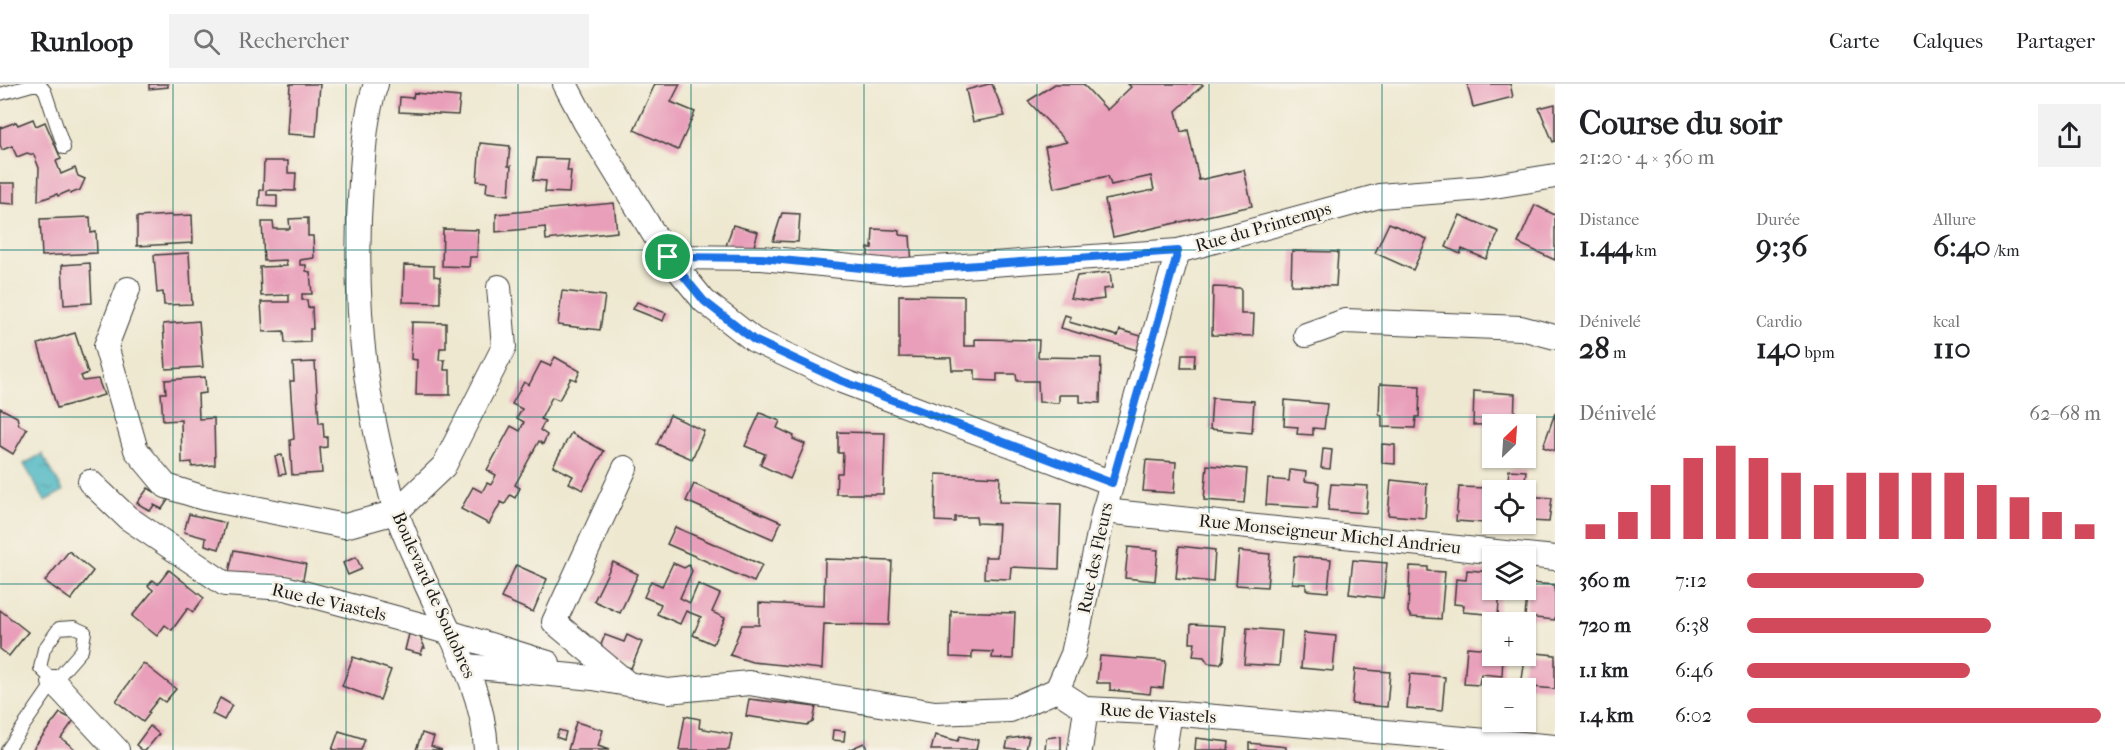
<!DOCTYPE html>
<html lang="fr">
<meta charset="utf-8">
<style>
:root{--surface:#fff;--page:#f2f2f2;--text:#202124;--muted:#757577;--line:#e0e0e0;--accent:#d1495b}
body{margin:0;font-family:"IM FELL French Canon",serif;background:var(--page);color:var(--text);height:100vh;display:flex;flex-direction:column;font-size:22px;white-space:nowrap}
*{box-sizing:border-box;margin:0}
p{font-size:20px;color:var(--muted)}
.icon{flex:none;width:33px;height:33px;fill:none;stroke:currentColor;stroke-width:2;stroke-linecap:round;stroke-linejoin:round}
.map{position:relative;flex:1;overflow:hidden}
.details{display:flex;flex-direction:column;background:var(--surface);width:570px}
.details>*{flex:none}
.needle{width:39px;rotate:25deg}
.controls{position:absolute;left:1482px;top:330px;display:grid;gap:12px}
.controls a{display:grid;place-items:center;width:54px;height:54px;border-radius:0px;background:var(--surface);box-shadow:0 2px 4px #0004;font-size:30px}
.pin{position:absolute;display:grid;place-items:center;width:51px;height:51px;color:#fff;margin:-26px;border:3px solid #fff;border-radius:50%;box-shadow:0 2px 6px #0007}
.round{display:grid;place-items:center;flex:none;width:63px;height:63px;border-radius:0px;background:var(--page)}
.summary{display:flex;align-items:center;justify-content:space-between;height:102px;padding:0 24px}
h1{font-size:33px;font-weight:700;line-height:45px}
.figures{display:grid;grid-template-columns:repeat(3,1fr);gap:9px;height:102px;padding:6px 24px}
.figures div{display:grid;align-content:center}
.figures b{font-size:30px;font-weight:700}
.figures small{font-size:16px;font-weight:400}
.figures p{font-size:16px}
.chart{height:168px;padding:12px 24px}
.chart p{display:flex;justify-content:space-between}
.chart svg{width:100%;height:108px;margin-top:6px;stroke:var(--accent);stroke-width:6}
ul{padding:0 24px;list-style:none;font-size:20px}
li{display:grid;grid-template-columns:96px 72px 1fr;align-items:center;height:45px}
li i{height:15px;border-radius:8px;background:var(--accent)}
header{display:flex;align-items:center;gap:36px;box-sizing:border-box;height:84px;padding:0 30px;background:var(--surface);border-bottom:2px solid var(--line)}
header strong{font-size:28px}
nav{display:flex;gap:33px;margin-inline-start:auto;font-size:21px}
.search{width:420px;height:54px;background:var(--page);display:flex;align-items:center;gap:15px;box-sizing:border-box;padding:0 21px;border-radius:0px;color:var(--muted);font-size:22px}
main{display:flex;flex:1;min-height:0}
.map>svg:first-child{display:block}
.water{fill:url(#water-ripples);stroke:#31686e;stroke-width:1.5}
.building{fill:#e99fba}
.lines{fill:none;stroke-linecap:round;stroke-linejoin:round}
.lane-casing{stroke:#3c3b37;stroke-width:14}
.street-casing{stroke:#3c3b37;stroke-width:26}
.lane{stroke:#fff;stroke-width:12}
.street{stroke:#fff;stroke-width:24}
.route-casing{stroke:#fff;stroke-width:12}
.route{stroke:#1a73e8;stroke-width:8}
.grid{fill:none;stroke:#0f766e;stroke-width:1.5;stroke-opacity:0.55}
.labels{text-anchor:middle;stroke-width:5;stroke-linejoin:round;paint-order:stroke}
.street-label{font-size:18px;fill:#1c1c1c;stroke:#f7f3e8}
</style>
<header>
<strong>Runloop</strong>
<div class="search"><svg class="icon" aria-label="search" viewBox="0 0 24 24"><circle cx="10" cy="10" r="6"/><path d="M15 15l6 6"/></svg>Rechercher</div>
<nav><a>Carte</a><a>Calques</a><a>Partager</a></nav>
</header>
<main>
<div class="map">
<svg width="1555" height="666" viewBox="0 0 1555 666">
<defs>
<pattern id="water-ripples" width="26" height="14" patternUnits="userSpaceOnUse" patternTransform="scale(1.5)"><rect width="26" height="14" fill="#46b5c1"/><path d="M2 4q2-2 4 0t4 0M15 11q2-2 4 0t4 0" fill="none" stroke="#3a929c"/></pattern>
</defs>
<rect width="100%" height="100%" fill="#f7f3e8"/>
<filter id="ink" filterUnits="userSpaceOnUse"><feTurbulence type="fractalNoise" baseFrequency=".0167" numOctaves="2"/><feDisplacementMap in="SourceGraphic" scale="12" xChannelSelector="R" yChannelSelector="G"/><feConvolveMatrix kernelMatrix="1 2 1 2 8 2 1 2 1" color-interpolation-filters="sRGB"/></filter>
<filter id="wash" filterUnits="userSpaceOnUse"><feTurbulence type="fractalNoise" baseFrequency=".008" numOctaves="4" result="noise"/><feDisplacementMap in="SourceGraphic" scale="24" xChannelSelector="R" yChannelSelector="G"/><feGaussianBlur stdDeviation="1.35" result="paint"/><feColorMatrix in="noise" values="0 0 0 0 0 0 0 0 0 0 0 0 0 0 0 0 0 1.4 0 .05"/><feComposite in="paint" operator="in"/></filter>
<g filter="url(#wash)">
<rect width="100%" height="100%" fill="#eee8d0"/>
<polygon class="water" points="42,370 63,407 45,417 24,380"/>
<g id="blocks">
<g class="building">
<polygon points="149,0 168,0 168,3 149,5"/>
<polygon points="290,0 320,0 316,52 287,50"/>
<polygon points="655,0 680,0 671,18 695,28 678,66 634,46"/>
<polygon points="989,0 992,0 1005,32 973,38 966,6"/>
<polygon points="1055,0 1083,0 1107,26 1131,3 1128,0 1202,0 1203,1 1176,27 1181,48 1188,46 1199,96 1244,86 1252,122 1113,153 1105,116 1154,106 1151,92 1111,101 1108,92 1054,104 1045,63 1067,58 1028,17"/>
<polygon points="1467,0 1510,0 1513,13 1473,23"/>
<polygon points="414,9 460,13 458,31 399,28 400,13 413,14"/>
<polygon points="1555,20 1555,57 1553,58 1539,24"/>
<polygon points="33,35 36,42 45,38 61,75 56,77 61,90 75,84 78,92 85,95 80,106 70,110 69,107 58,112 57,110 38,117 39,84 34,71 27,69 17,73 12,62 2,66 0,61 0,44 16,38 18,41"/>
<polygon points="480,59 510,62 508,82 511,82 509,111 486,108 487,98 477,97"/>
<polygon points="537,74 569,75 567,87 571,87 569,109 545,108 546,97 533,96"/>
<polygon points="264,77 288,77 288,89 296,89 295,107 267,106 267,111 277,111 277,123 259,122 260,106 263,106"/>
<polygon points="0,99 15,99 15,120 0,119"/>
<polygon points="614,119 617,148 546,156 545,143 496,148 496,130"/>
<polygon points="1535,121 1555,131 1555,176 1518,159"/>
<polygon points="782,129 800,130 798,158 773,157"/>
<polygon points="172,131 172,132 192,131 193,159 137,162 137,133"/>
<polygon points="1460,131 1499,148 1486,175 1462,165 1460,170 1446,163"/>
<polygon points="90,133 91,149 96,148 97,169 42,172 40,135"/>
<polygon points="308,134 308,152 313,152 314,174 300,176 300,181 306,181 306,187 310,188 312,210 302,210 302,216 307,216 308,224 312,223 313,245 310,245 310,258 285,259 284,247 263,248 261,218 289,218 289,211 261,212 260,183 287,182 286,176 264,177 262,138 273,138 274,145 290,145 289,135"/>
<polygon points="1389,139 1427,155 1413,186 1375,169"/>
<polygon points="733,141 758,148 752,169 726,162"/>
<polygon points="443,145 478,146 477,173 470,173 469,183 442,182"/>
<polygon points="873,145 894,146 900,147 900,151 910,152 912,181 868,184 868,164 872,164"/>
<polygon points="1292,167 1338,168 1336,202 1291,201"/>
<polygon points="189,169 192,220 164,221 163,208 157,209 154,171"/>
<polygon points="90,179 92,219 64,221 62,181"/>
<polygon points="404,181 434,182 434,192 440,193 440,219 403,218"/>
<polygon points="1110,188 1112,204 1103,205 1104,215 1089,217 1070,214 1077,192"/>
<polygon points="1213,203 1241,204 1241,230 1254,230 1253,252 1212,251"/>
<polygon points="562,207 605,212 600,246 558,241"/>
<polygon points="899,211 964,212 964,262 975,262 975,255 1039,256 1038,273 1101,274 1100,319 1080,318 1080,311 1059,311 1059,319 1039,318 1038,297 1017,297 1016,290 997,290 997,297 975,296 975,286 952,286 951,274 899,273"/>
<polygon points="637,218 666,229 663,237 633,225"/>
<polygon points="1065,231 1071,233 1069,238 1118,252 1120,246 1141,252 1137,266 1061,244"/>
<polygon points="199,237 203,283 166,285 163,240"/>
<polygon points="412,238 446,239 446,264 440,264 439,276 445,276 444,286 450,286 450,311 416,311 417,276 411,275"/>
<polygon points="75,249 88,289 81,292 83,297 98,295 104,311 57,324 38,260"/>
<polygon points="1182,270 1195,270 1194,284 1181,284"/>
<polygon points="555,273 580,287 576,296 571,294 559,316 552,313 541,335 545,337 540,346 547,351 543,360 539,357 515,401 520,404 515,414 510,411 505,420 501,418 489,440 461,425 473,403 482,408 487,399 491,401 496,391 487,386 511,342 520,347 524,338 517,334 522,325 512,320 524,298 529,301 541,278 550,282"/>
<polygon points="315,278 319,339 323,339 324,353 327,353 327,363 320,364 322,389 292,391 290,356 294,355 290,297 294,297 293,279"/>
<polygon points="205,293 206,309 198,310 199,335 214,334 215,381 192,383 192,378 182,379 181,336 163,337 161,309 166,309 165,296"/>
<polygon points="1380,300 1420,302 1419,333 1416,333 1415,344 1382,343 1382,332 1379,331"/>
<polygon points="1474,307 1515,310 1514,340 1473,341"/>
<polygon points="1212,314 1254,317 1252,349 1210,345"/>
<polygon points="1285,316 1327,320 1324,345 1313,344 1313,351 1297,350 1298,343 1284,342"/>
<polygon points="0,324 17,333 19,341 27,345 13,370 0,362"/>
<polygon points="760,329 780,337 777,344 794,352 793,355 805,360 790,395 760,381 765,370 745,362"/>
<polygon points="1555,329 1555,367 1543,363"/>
<polygon points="670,331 704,347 692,375 657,360"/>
<polygon points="838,348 885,349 883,410 836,410 837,389 842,389 843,369 838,369"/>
<polygon points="571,349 604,367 583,406 569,399 573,392 553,382"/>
<polygon points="1382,360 1395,361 1395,380 1382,379"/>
<polygon points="1323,365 1332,366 1330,385 1321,384"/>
<polygon points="282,371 286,390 279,391 275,372"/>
<polygon points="1146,376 1176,378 1174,409 1143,407"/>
<polygon points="1207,381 1247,385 1244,419 1204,416"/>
<polygon points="1290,386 1306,388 1305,397 1319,399 1317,424 1266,421 1268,395 1289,397"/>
<polygon points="1509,386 1526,387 1524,406 1507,406"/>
<polygon points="936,390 1000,393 999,418 1061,420 1059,485 1011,483 1010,495 984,494 985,473 997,473 999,440 977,439 976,433 955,433 955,438 935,437"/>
<polygon points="1391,396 1427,400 1425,434 1388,431"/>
<polygon points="694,400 781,438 773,455 686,417"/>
<polygon points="1331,400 1368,402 1366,429 1328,426"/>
<polygon points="1459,403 1487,404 1485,439 1456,437"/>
<polygon points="148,404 168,416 162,425 154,421 150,427 137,419"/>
<polygon points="1526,412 1552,414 1549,438 1530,437 1530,443 1513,441 1526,440"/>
<polygon points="189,430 226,439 219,465 205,461 206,454 184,448"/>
<polygon points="675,443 762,481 754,498 667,460"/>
<polygon points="1179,462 1215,466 1213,498 1176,494"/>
<polygon points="1128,463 1158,466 1155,497 1125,494"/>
<polygon points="234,466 306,480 302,500 244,489 241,499 227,497"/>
<polygon points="69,467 93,487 71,516 45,497"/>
<polygon points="1239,467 1270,470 1267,503 1236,501"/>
<polygon points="1294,472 1331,475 1328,508 1306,506 1306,500 1292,499"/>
<polygon points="356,473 362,485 348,491 343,479"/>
<polygon points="825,475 892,477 889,541 824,540 822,585 752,578 730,571 742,541 759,541 759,519 824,522"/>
<polygon points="1353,476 1387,479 1383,514 1349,510"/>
<polygon points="613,478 638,490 620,529 594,517"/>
<polygon points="673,479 684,484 689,481 692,487 680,514 690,519 698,500 720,510 712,528 725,534 713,560 693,551 701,533 686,527 680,540 657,530 661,520 644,513 651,497 662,502"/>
<polygon points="516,481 547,495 533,528 501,514"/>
<polygon points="1410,482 1428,483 1428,487 1445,488 1441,535 1411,533 1408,528"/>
<polygon points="169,486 204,514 193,528 188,524 172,546 165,541 157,552 132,532 152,508 153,506 148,502 153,496 158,500"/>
<polygon points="1467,486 1492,488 1492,506 1500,506 1498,531 1463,528 1464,521 1454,520 1456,495 1466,496"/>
<polygon points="1528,499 1555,501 1555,536 1525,533"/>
<polygon points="0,526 28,548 9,572 0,565"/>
<polygon points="951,527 1015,529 1013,575 992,574 993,568 972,567 972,574 950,573"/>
<polygon points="1191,540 1226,542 1223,576 1220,580 1208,579 1204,573 1193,572 1195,559 1190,559"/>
<polygon points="1247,544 1282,547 1279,582 1244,580"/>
<polygon points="1304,549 1336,552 1333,587 1301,584"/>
<polygon points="409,550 420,553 425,564 423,564 421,570 405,566"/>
<polygon points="605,551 624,558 627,551 642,558 631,584 615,579 598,568"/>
<polygon points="1467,563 1492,565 1492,572 1503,572 1502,592 1481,590 1479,601 1464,600"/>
<polygon points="1526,568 1555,571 1555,605 1521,602"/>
<polygon points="1100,572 1166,577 1163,604 1151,603 1150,610 1110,606 1110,599 1097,599"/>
<polygon points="353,573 391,586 380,616 342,602"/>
<polygon points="143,579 176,605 165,618 159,614 148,628 150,629 143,638 116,617"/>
<polygon points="1355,585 1390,588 1387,623 1352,620"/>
<polygon points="1410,590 1445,593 1442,627 1407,624"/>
<polygon points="220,614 232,621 224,636 212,630"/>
<polygon points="749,615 816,623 813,638 807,641 746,632"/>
<polygon points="60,629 74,636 61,654 76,666 32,666"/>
<polygon points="685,632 700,635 699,644 732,650 729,666 679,666"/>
<polygon points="576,638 603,646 598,662 609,666 568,666"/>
<polygon points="150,642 159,650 146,666 142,666 136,661"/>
<polygon points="559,646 566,648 564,656 556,653"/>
<polygon points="833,646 845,647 844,657 832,656"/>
<polygon points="339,647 365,655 361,666 332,666"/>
<polygon points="422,649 434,653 431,662 442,666 416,666"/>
<polygon points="935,651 958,657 960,652 978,656 976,666 931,666"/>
<polygon points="1029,652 1026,666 1006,664 1008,655"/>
<polygon points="1061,652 1061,666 1045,666 1046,654"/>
<polygon points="1196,654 1229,658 1228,666 1195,666"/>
<polygon points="864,659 868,666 848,666"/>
<polygon points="1249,659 1286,663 1286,666 1249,666"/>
</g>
</g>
</g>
<g filter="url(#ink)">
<use href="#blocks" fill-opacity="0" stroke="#3c3b37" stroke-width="1.5"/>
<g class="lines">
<g class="lane-casing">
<g id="lane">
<polyline points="0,10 32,1 40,1 45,7 64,64"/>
<polyline points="7,666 54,598 82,566 85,548 74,543 59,544 44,565 40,584 54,598"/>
</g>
</g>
<g class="street-casing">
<g id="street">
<path d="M376,0C365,32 364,65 361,98C354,195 360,292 385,386C389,401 392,416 397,430C403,446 409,461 416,476C441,541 483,594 486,666"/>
<polyline points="565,0 585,38 668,173 762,174 891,187 1178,167 1379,112 1482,104 1555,92"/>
<polyline points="668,173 704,217 754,256 842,297 1112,399"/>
<polyline points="128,205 106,262 136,366 166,402 204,414 345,442 396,428 444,382 504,263 499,203"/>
<polyline points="1306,251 1345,237 1521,244 1555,253"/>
<polyline points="625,384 554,538 627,599"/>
<polyline points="90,398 128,434 225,500 285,504 451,549 548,579"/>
<polyline points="1104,427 1555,474"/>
<polyline points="466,582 593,594 668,607 749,599 935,629 1010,626 1057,606 1086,625 1170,629 1555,663"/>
<polyline points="54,598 117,666"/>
<polyline points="1057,606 1073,570 1104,427 1178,167"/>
<polyline points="1080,666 1086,625"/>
<polyline points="1164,666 1170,629"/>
</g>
</g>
<use href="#lane" class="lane"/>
<use href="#street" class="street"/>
</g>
</g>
<g class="lines" filter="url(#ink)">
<g class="route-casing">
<polygon id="route" points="1178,167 1112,399 842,297 754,256 704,217 668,173 762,174 891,187"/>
</g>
<use href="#route" class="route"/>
</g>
<path class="grid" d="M173,0V666M346,0V666M518,0V666M691,0V666M864,0V666M1037,0V666M1209,0V666M1382,0V666M0,166H1555M0,333H1555M0,500H1492M1526,500H1555"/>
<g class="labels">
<g class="street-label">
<text transform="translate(1263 143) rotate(-16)" y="6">Rue du Printemps</text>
<text transform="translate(1330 450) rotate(6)" y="6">Rue Monseigneur Michel Andrieu</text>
<text transform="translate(1095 474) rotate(-78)" y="6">Rue des Fleurs</text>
<text transform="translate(434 511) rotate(66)" y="6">Boulevard de Soulobres</text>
<text transform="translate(329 518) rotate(13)" y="6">Rue de Viastels</text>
<text transform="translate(1158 629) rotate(4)" y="6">Rue de Viastels</text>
</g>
</g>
</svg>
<div class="controls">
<a><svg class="needle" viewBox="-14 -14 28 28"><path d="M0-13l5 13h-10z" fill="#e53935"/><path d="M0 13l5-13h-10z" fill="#757577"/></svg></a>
<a><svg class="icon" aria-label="locate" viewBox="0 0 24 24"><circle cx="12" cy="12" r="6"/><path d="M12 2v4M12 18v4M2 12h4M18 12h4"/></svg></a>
<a><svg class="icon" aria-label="layers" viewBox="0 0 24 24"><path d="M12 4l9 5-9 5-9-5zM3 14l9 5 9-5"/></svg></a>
<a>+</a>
<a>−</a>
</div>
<div class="pin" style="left:668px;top:173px;background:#1e9e55"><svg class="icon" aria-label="arrive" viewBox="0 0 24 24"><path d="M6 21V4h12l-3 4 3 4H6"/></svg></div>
</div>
<section class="details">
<div class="summary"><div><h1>Course du soir</h1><p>21:20 · 4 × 360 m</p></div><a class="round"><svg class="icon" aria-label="share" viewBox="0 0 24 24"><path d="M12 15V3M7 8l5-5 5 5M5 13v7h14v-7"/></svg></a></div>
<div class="figures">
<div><p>Distance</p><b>1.44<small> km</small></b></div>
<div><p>Durée</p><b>9:36</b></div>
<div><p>Allure</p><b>6:40<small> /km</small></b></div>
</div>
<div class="figures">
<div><p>Dénivelé</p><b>28<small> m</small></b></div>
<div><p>Cardio</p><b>140<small> bpm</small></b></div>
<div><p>kcal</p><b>110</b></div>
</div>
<div class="chart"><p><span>Dénivelé</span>62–68 m</p>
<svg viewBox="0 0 160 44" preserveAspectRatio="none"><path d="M5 44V38M15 44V33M25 44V22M35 44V11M45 44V6M55 44V11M65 44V17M75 44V22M85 44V17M95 44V17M105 44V17M115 44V17M125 44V22M135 44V27M145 44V33M155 44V38"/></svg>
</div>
<ul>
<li><b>360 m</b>7:12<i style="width:50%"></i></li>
<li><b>720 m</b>6:38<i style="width:69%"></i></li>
<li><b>1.1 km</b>6:46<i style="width:63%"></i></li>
<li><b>1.4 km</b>6:02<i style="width:100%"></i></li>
</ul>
</section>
</main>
